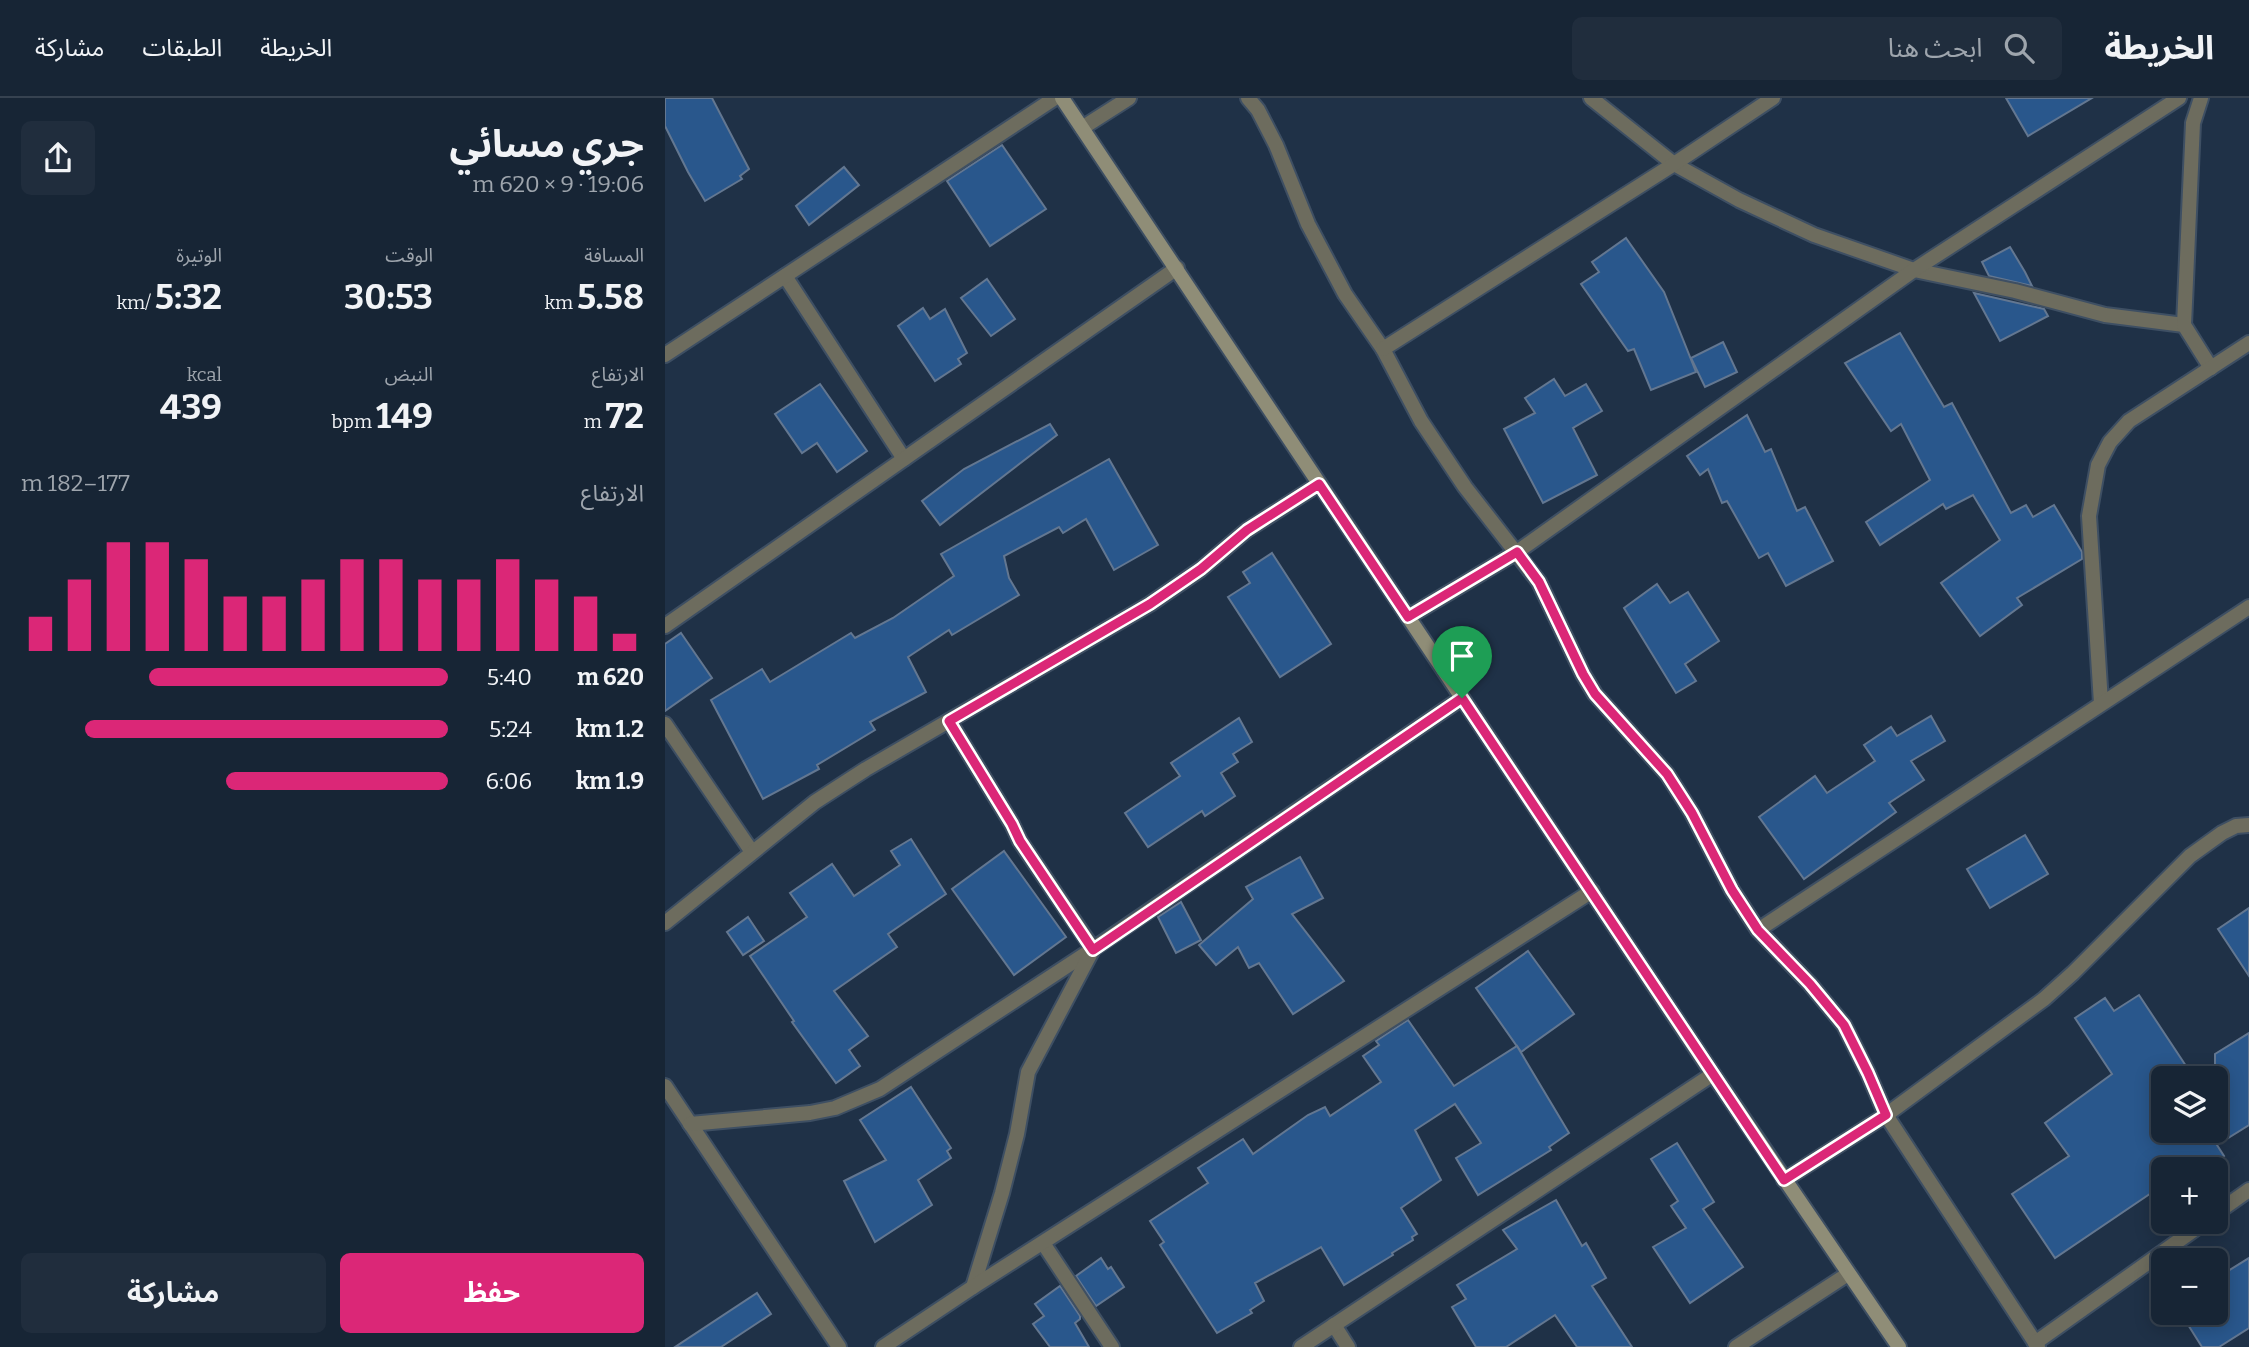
<!DOCTYPE html>
<html lang="ar">
<meta charset="utf-8">
<style>
:root{--surface:#172535;--page:#202d3d;--text:#f1f3f6;--muted:#9ea5ad;--line:#364250;--accent:#db2777}
body{margin:0;font-family:Bitter,"Noto Sans Arabic",serif;background:var(--page);color:var(--text);direction:rtl;height:100vh;display:flex;flex-direction:column;font-size:26px;white-space:nowrap}
*{box-sizing:border-box;margin:0}
p{font-size:23px;color:var(--muted)}
.icon{flex:none;width:38px;height:38px;fill:none;stroke:currentColor;stroke-width:2;stroke-linecap:round;stroke-linejoin:round}
.map{position:relative;flex:1;overflow:hidden;direction:ltr}
.sheet{display:flex;flex-direction:column;background:var(--surface);width:665px}
.sheet>*{flex:none}
.controls{position:absolute;left:1486px;top:968px;display:grid;gap:14px}
.controls a{display:grid;place-items:center;width:77px;height:77px;border-radius:10px;background:var(--surface);box-shadow:0 4px 18px #0003,0 0 0 2px var(--line);font-size:35px}
.pin{position:absolute;display:grid;place-items:center;width:60px;height:60px;color:#fff;margin:-72px -30px;border-radius:50% 50% 50% 0;rotate:-45deg;box-shadow:0 0 7px #0007}
.pin .icon{rotate:45deg}
.round{display:grid;place-items:center;flex:none;width:74px;height:74px;border-radius:10px;background:var(--page)}
.headline{display:flex;align-items:center;justify-content:space-between;height:119px;padding:0 21px}
h1{font-size:38px;font-weight:700;line-height:52px}
.figures{display:grid;grid-template-columns:repeat(3,1fr);gap:10px;height:119px;padding:7px 21px}
.figures div{display:grid;align-content:center}
.figures b{font-size:35px;font-weight:700}
.figures small{font-size:19px;font-weight:400}
.figures p{font-size:19px}
.chart{height:196px;padding:14px 21px}
.chart p{display:flex;justify-content:space-between}
.chart svg{width:100%;height:126px;margin-top:7px;stroke:var(--accent);stroke-width:6}
.primary-button{display:flex;gap:14px;margin-top:auto;padding:14px 21px}
.primary-button a{flex:1;height:80px;border-radius:10px;background:var(--accent);color:#fff;font-size:28px;font-weight:700;line-height:80px;text-align:center}
.primary-button a+a{background:var(--page);color:var(--text)}
ul{padding:0 21px;list-style:none;font-size:23px}
li{display:grid;grid-template-columns:112px 84px 1fr;align-items:center;height:52px}
li i{height:18px;border-radius:9px;background:var(--accent)}
header{display:flex;align-items:center;gap:42px;box-sizing:border-box;height:98px;padding:0 35px;background:var(--surface);border-bottom:2px solid var(--line)}
header strong{font-size:33px}
nav{display:flex;gap:38px;margin-inline-start:auto;font-size:24px}
.search{width:490px;height:63px;background:var(--page);display:flex;align-items:center;gap:18px;box-sizing:border-box;padding:0 24px;border-radius:10px;color:var(--muted);font-size:26px}
main{display:flex;flex:1;min-height:0}
.map>svg:first-child{display:block}
.building{fill:#29578c;stroke:#637791;stroke-width:2}
.lines{fill:none;stroke-linecap:round;stroke-linejoin:round}
.street-casing{stroke:#3e4f63;stroke-width:18}
.secondary-casing{stroke:#3e4f63;stroke-width:18}
.street{stroke:#6d6c5e;stroke-width:14}
.secondary{stroke:#8f8d77;stroke-width:14}
.route-casing{stroke:#fff;stroke-width:14}
.route{stroke:#db2777;stroke-width:9}
</style>
<header>
<strong>الخريطة</strong>
<div class="search"><svg class="icon" aria-label="search" viewBox="0 0 24 24"><circle cx="10" cy="10" r="6"/><path d="M15 15l6 6"/></svg>ابحث هنا</div>
<nav><a>الخريطة</a><a>الطبقات</a><a>مشاركة</a></nav>
</header>
<main>
<div class="map">
<svg width="1584" height="1249" viewBox="0 0 1584 1249">
<rect width="100%" height="100%" fill="#1f3147"/>
<g class="building">
<polygon points="0,0 47,0 84,71 75,78 77,81 40,103 23,74 0,28"/>
<polygon points="1341,0 1427,0 1363,38"/>
<polygon points="337,47 381,111 325,148 282,83"/>
<polygon points="179,69 194,87 144,127 131,108"/>
<polygon points="961,140 999,194 1031,274 986,292 969,251 963,253 916,186 934,174 927,164"/>
<polygon points="1345,149 1360,174 1367,188 1324,178 1317,164"/>
<polygon points="322,181 350,221 326,238 296,200"/>
<polygon points="1309,195 1379,211 1383,218 1335,243"/>
<polygon points="258,210 265,221 280,211 302,255 293,261 296,266 270,283 233,228"/>
<polygon points="1235,235 1279,309 1287,305 1346,415 1361,407 1368,419 1389,407 1417,454 1417,461 1352,500 1357,507 1315,538 1276,485 1335,442 1308,397 1281,411 1278,406 1215,447 1201,424 1265,382 1236,326 1226,333 1180,265"/>
<polygon points="1058,244 1072,274 1040,289 1026,260"/>
<polygon points="889,281 900,298 921,286 937,313 908,330 932,377 878,405 839,331 870,315 860,300"/>
<polygon points="155,286 202,353 172,374 152,345 137,355 110,316"/>
<polygon points="1082,317 1100,354 1106,351 1132,413 1140,409 1168,463 1121,488 1103,455 1094,460 1062,403 1057,405 1043,371 1035,377 1022,358"/>
<polygon points="385,326 392,337 275,427 257,403 299,371"/>
<polygon points="444,361 493,447 449,472 421,421 398,435 394,429 339,458 344,480 354,497 287,537 284,532 243,559 261,594 205,624 210,632 152,667 154,671 98,701 46,602 97,571 105,584 186,535 190,540 228,520 289,478 276,456"/>
<polygon points="607,455 666,546 615,579 563,499 585,485 578,474"/>
<polygon points="992,486 1005,505 1023,494 1054,543 1020,566 1031,583 1011,595 959,510"/>
<polygon points="16,535 47,580 0,613 0,546"/>
<polygon points="1266,618 1280,643 1246,663 1259,682 1224,705 1231,714 1139,781 1094,719 1150,678 1162,695 1210,663 1199,647 1226,629 1232,638"/>
<polygon points="574,620 587,644 568,656 573,664 556,675 570,698 540,718 537,713 483,749 460,715 515,678 506,665"/>
<polygon points="1360,737 1383,776 1325,810 1302,771"/>
<polygon points="246,741 281,796 223,836 232,849 169,893 203,938 184,952 195,968 171,985 127,924 129,923 85,858 142,819 125,795 167,766 189,798 235,767 226,753"/>
<polygon points="339,753 401,839 349,877 287,791"/>
<polygon points="635,759 658,800 627,816 679,883 628,916 594,865 584,870 573,849 551,867 534,847 588,801 581,789"/>
<polygon points="516,804 536,842 511,855 493,819"/>
<polygon points="1584,810 1584,878 1553,831"/>
<polygon points="83,819 99,843 78,857 62,834"/>
<polygon points="863,853 909,916 856,954 811,890"/>
<polygon points="1474,897 1529,980 1498,980 1498,1032 1550,1032 1550,956 1584,935 1584,1027 1552,1047 1559,1058 1538,1071 1525,1071 1524,1069 1521,1071 1498,1071 1498,1087 1390,1160 1347,1096 1404,1058 1380,1025 1447,976 1410,920 1440,900 1449,913"/>
<polygon points="743,922 789,988 852,948 904,1035 884,1049 886,1052 813,1097 791,1060 816,1045 790,1006 750,1032 776,1082 736,1110 752,1136 747,1139 748,1142 727,1155 728,1157 679,1187 656,1149 590,1185 599,1203 585,1212 587,1215 552,1235 495,1147 499,1144 485,1123 543,1085 533,1070 578,1041 588,1056 643,1017 660,1009 665,1018 716,984 698,958 714,947 711,943"/>
<polygon points="246,989 286,1050 282,1053 286,1060 253,1082 267,1107 210,1144 179,1083 221,1062 195,1022"/>
<polygon points="1012,1045 1049,1104 1038,1111 1078,1169 1025,1205 988,1149 1021,1130 1006,1108 1013,1103 986,1061"/>
<polygon points="891,1102 917,1148 921,1145 941,1180 927,1188 967,1249 912,1249 890,1217 841,1249 811,1249 787,1209 801,1201 792,1187 852,1151 838,1132"/>
<polygon points="436,1160 443,1171 446,1169 459,1189 431,1208 411,1178"/>
<polygon points="1584,1160 1584,1230 1554,1249 1537,1249 1515,1214 1550,1214 1550,1181"/>
<polygon points="395,1188 415,1218 415,1221 410,1225 424,1249 385,1249 368,1226 379,1218 370,1206"/>
<polygon points="92,1195 106,1216 56,1249 10,1249"/>
</g>
<g class="lines">
<g class="street-casing">
<g id="street">
<polyline points="583,0 593,12 611,47 643,126 680,196 718,251 756,323 800,389 874,484 918,576 930,596 1002,676 1027,715 1067,792 1093,832 1145,886 1179,927 1203,975 1221,1017 1373,1249"/>
<polyline points="926,0 1009,66 1074,102 1149,137 1249,172 1350,193 1440,217 1519,227"/>
<polyline points="1536,0 1528,25 1519,227 1546,270"/>
<polyline points="417,30 464,0"/>
<polyline points="120,178 239,361"/>
<polyline points="718,251 1009,66 1108,0"/>
<polyline points="0,257 390,0"/>
<polyline points="743,519 852,454 1249,172 1514,0"/>
<polyline points="0,528 512,170"/>
<polyline points="1436,605 1424,418 1433,367 1445,344 1464,323 1584,245"/>
<polyline points="284,623 347,726 355,743 428,851"/>
<polyline points="0,626 87,754"/>
<polyline points="0,825 150,704 201,671 485,506 536,471 582,432 654,386"/>
<polyline points="1093,832 1584,509"/>
<polyline points="0,988 174,1249"/>
<polyline points="25,1026 145,1015 170,1010 215,991 428,851 797,600"/>
<polyline points="1119,1082 1221,1017 1379,901 1408,875 1525,758 1557,735 1571,728 1584,727"/>
<polyline points="1550,1116 1584,1092"/>
<polyline points="378,1145 447,1249"/>
<polyline points="308,1189 337,1095 352,1036 363,974 427,853"/>
<polyline points="669,1227 683,1249"/>
<polyline points="1370,1245 1540,1124"/>
<polyline points="218,1249 308,1189 927,793"/>
<polyline points="636,1249 1048,976"/>
<polyline points="1071,1249 1183,1176"/>
</g>
</g>
<g class="secondary-casing">
<polyline id="secondary" points="397,0 1048,976 1234,1249"/>
</g>
<use href="#street" class="street"/>
<use href="#secondary" class="secondary"/>
</g>
<g class="lines">
<g class="route-casing">
<polygon id="route" points="654,386 743,519 852,454 874,484 918,576 930,596 1002,676 1027,715 1067,792 1093,832 1145,886 1179,927 1203,975 1221,1017 1119,1082 797,600 428,852 355,743 347,726 284,623 485,506 536,471 582,432"/>
</g>
<use href="#route" class="route"/>
</g>
</svg>
<div class="controls">
<a><svg class="icon" aria-label="layers" viewBox="0 0 24 24"><path d="M12 4l9 5-9 5-9-5zM3 14l9 5 9-5"/></svg></a>
<a>+</a>
<a>−</a>
</div>
<div class="pin" style="left:797px;top:600px;background:#1e9e55"><svg class="icon" aria-label="arrive" viewBox="0 0 24 24"><path d="M6 21V4h12l-3 4 3 4H6"/></svg></div>
</div>
<section class="sheet">
<div class="headline"><div><h1>جري مسائي</h1><p>19:06 · 9 × 620 m</p></div><a class="round"><svg class="icon" aria-label="share" viewBox="0 0 24 24"><path d="M12 15V3M7 8l5-5 5 5M5 13v7h14v-7"/></svg></a></div>
<div class="figures">
<div><p>المسافة</p><b>5.58<small> km</small></b></div>
<div><p>الوقت</p><b>30:53</b></div>
<div><p>الوتيرة</p><b>5:32<small> /km</small></b></div>
</div>
<div class="figures">
<div><p>الارتفاع</p><b>72<small> m</small></b></div>
<div><p>النبض</p><b>149<small> bpm</small></b></div>
<div><p>kcal</p><b>439</b></div>
</div>
<div class="chart"><p><span>الارتفاع</span>177–182 m</p>
<svg viewBox="0 0 160 44" preserveAspectRatio="none"><path d="M5 44V32M15 44V19M25 44V6M35 44V6M45 44V12M55 44V25M65 44V25M75 44V19M85 44V12M95 44V12M105 44V19M115 44V19M125 44V12M135 44V19M145 44V25M155 44V38"/></svg>
</div>
<ul>
<li><b>620 m</b>5:40<i style="width:70%"></i></li>
<li><b>1.2 km</b>5:24<i style="width:85%"></i></li>
<li><b>1.9 km</b>6:06<i style="width:52%"></i></li>
</ul>
<div class="primary-button"><a>حفظ</a><a>مشاركة</a></div>
</section>
</main>
